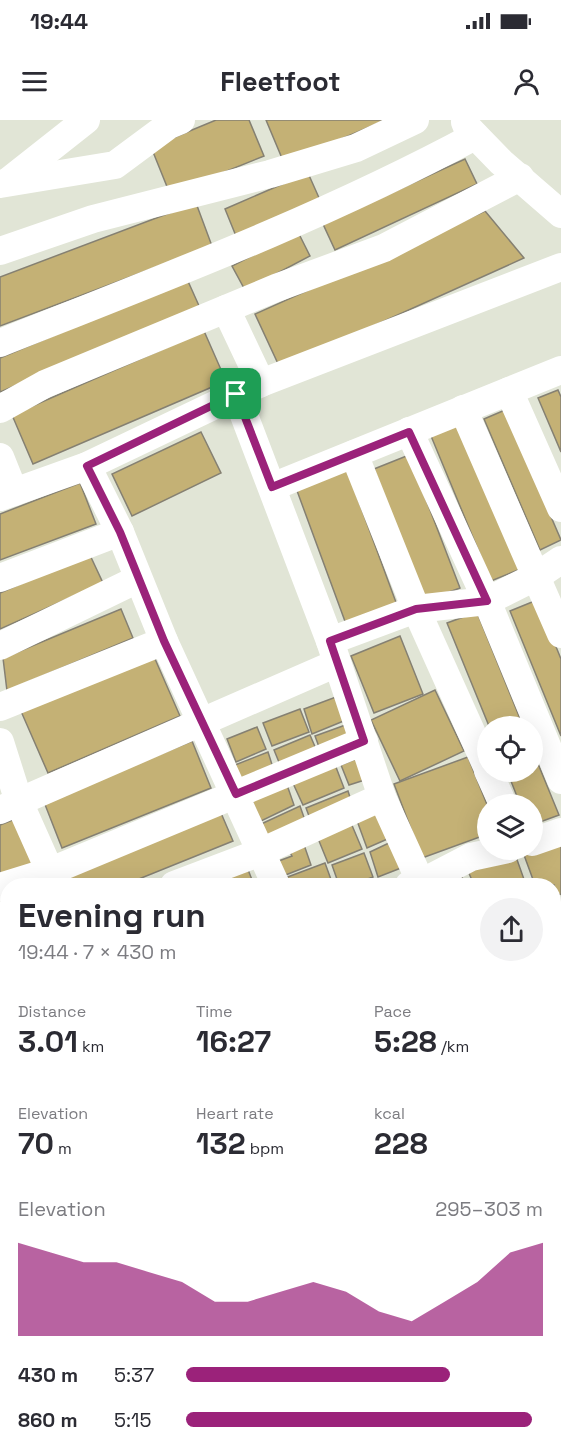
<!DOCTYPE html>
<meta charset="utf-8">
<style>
:root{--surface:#fff;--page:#f2f2f3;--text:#2b2b33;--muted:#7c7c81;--accent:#9b227a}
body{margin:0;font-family:"Space Grotesk",sans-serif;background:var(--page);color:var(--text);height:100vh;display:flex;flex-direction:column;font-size:22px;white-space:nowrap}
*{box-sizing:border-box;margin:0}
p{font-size:20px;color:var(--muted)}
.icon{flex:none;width:33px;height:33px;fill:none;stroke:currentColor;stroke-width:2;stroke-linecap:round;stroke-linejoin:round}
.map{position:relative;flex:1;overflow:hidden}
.details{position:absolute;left:0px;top:758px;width:561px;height:578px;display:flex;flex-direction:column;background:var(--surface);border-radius:24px 24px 0 0;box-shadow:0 6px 24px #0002}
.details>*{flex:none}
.buttons{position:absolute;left:477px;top:596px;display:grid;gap:12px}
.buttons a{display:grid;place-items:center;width:66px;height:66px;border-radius:50%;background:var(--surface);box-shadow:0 6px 24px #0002;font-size:30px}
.pin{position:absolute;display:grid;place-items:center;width:51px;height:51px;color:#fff;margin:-26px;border-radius:12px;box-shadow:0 3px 9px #0006}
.round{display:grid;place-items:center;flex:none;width:63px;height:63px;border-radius:32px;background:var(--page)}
.summary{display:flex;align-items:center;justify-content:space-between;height:102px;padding:0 18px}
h1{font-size:33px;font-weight:600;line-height:45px}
.metrics{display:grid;grid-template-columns:repeat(3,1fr);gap:9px;height:102px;padding:6px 18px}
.metrics div{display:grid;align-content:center}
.metrics b{font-size:30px;font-weight:600}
.metrics small{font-size:16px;font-weight:400}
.metrics p{font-size:16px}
.chart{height:168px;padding:12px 18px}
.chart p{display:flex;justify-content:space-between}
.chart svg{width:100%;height:108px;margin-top:6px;fill:var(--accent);opacity:.7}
ul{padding:0 18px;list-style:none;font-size:20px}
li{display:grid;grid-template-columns:96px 72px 1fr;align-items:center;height:45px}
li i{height:15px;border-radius:8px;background:var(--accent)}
.status{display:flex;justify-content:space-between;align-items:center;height:42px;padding:0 30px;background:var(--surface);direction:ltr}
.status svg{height:16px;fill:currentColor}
header{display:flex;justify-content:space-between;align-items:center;height:78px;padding:0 18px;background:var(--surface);font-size:27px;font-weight:600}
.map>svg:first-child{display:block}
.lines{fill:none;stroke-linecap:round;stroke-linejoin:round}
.stream{stroke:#539e8a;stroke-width:7}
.building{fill:#c4b175;stroke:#858072;stroke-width:1.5}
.minor{stroke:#fff;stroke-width:28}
.route-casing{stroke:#fff;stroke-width:12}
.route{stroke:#9b227a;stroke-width:8}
</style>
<div class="status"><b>19:44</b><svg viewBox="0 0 49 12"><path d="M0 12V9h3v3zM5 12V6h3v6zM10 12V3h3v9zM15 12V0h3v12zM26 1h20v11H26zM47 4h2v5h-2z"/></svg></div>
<header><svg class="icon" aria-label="menu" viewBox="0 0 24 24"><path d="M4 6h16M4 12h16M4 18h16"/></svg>Fleetfoot<svg class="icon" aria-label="person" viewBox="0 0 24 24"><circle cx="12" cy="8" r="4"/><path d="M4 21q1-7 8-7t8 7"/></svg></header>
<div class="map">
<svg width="561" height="1334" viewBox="0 0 561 1334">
<rect width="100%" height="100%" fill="#e1e5d6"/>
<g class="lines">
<g class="stream">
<polyline points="0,1312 8,1315"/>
<polyline points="37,1328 45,1334"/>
</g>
</g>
<g class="building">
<polygon points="216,0 249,0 264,36 170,74 151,27"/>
<polygon points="266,0 386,0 284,43"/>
<polygon points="465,39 477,64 335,130 323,104"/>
<polygon points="308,53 320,80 236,116 225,89"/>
<polygon points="196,83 212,126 0,206 0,157"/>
<polygon points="485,91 524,138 280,248 255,194"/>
<polygon points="298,112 310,136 245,170 232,146"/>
<polygon points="187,159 200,188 0,272 0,238"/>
<polygon points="204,211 226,261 33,344 12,295"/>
<polygon points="558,270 561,277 561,332 538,278"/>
<polygon points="505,290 561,420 540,430 484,299"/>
<polygon points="463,303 523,448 491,461 431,316"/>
<polygon points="201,312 221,353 132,396 112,354"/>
<polygon points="409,335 460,468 425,481 374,349"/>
<polygon points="347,349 397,485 346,504 296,368"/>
<polygon points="80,363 96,404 0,440 0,394"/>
<polygon points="89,433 103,463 0,509 0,473"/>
<polygon points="537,480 561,539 561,616 510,491"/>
<polygon points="121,489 133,518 7,571 3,538"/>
<polygon points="477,492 523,606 489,606 447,503"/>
<polygon points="400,516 423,574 374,593 351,536"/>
<polygon points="152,532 180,596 48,653 20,589"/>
<polygon points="435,570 464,631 400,661 371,600"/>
<polygon points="344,574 351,598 312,614 304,589"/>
<polygon points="300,589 309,612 272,626 263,603"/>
<polygon points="351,603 358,621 322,635 315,616"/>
<polygon points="257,607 266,629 236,642 227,619"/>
<polygon points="310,615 319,636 283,652 274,630"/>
<polygon points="192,621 211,668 62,728 44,682"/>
<polygon points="532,629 559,695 532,705 532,684 520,684 507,651 532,651"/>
<polygon points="268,632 275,654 243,668 235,645"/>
<polygon points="363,636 371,658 349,665 341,645"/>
<polygon points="468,637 488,687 488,714 422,738 394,664"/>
<polygon points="334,642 344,668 303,685 291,659"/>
<polygon points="286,662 294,685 259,702 251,677"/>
<polygon points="348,671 353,687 312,704 306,688"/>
<polygon points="300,686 307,706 267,725 259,705"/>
<polygon points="382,688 392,717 367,728 356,698"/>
<polygon points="221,693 233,721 124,765 70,765 66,755"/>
<polygon points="20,697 41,746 0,763 0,705"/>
<polygon points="351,703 362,729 328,743 317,716"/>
<polygon points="302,719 311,745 283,756 276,742 292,736 286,725"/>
<polygon points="393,721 401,748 378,757 370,732"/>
<polygon points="561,725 561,774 554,777 554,765 535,765 524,735"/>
<polygon points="364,733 373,757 352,765 339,765 332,745"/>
<polygon points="515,734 526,765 474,765 468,751"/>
<polygon points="325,743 333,765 288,765 285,758"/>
<polygon points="247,747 254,765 201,765"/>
<polygon points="461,754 465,765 429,765"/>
<polygon points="8,773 8,807 0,786 0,775"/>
<polygon points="561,798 561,856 554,859 554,801"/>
<polygon points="8,834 8,885 0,888 0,836"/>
<polygon points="8,916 8,971 0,975 0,919"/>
<polygon points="561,919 561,959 554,963 554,923"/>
<polygon points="8,1005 8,1063 0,1064 0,1008"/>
<polygon points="558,1161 561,1167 561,1198 554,1201 554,1163"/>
<polygon points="561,1313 561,1334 532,1334 529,1328 554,1328 554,1316"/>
<polygon points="325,1328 377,1328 379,1334 327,1334"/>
</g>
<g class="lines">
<g class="minor">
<polyline points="465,2 467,7 501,42 561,94"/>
<polyline points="10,60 86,0"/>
<polyline points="0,64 115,45 169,5 181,0"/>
<polyline points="0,131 93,99 270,54 356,28 415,0"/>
<polyline points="226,189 261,263"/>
<path d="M0,223C161,159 323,98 475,16"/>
<polyline points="509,271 561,388"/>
<polyline points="236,274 330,521 382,677 421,763"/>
<polyline points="0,289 45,264 276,168 384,128 520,57"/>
<polyline points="463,289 561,514"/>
<polyline points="409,311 487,481 561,660"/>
<polyline points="354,334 416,489 488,649"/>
<polyline points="0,337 14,372"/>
<polyline points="87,346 120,412 164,521 276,765"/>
<polyline points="272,367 561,250"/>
<polyline points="0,377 87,346 261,263 561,147"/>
<polyline points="0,458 120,412"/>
<polyline points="330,521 416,489 487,481 537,456 561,440"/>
<polyline points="0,526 138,459"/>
<polyline points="0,587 164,521"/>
<polyline points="0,622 19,682 56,765"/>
<polyline points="488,651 503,684"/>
<polyline points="0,690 337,543"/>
<polyline points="532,722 561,712"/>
<polyline points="174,765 261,732 382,677"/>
<polyline points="409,765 421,763 471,737 508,729"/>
<polyline points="0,767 51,751 364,621"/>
<polyline points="0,825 8,823"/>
<polyline points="554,863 561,861"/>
<polyline points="0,892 8,889"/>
<polyline points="554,1031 561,1050"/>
<polyline points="0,1071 8,1068"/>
<polyline points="554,1131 561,1149"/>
<polyline points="554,1273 561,1270"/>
<polyline points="386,1328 388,1334"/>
<polyline points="518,1328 521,1334"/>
<polyline points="134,1334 152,1328"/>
<polyline points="414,1334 429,1328"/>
</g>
</g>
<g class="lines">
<g class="route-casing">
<polygon id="route" points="236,274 272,367 409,312 487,481 416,489 330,521 364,621 236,674 164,521 120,412 87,346"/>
</g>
<use href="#route" class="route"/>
</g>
</svg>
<div class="buttons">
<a><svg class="icon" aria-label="locate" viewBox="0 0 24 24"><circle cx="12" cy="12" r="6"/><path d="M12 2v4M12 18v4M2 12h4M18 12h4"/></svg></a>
<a><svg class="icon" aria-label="layers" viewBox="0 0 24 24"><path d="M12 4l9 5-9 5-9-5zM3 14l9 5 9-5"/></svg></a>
</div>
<div class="pin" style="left:236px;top:274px;background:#1e9e55"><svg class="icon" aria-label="arrive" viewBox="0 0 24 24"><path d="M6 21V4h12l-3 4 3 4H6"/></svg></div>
<section class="details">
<div class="summary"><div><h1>Evening run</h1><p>19:44 · 7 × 430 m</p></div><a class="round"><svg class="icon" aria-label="share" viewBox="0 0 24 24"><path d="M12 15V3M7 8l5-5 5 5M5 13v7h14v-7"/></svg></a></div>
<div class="metrics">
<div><p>Distance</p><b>3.01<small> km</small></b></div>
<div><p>Time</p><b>16:27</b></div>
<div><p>Pace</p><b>5:28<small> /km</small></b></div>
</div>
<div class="metrics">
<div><p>Elevation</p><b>70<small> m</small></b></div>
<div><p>Heart rate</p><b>132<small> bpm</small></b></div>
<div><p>kcal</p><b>228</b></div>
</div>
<div class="chart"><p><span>Elevation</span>295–303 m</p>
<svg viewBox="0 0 160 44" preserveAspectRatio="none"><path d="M0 44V6L10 10L20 14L30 14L40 18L50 22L60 30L70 30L80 26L90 22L100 26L110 34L120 38L130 30L140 22L150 10L160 6V44z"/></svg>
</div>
<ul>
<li><b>430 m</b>5:37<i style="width:74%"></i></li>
<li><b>860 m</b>5:15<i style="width:97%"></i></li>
</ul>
</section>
</div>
